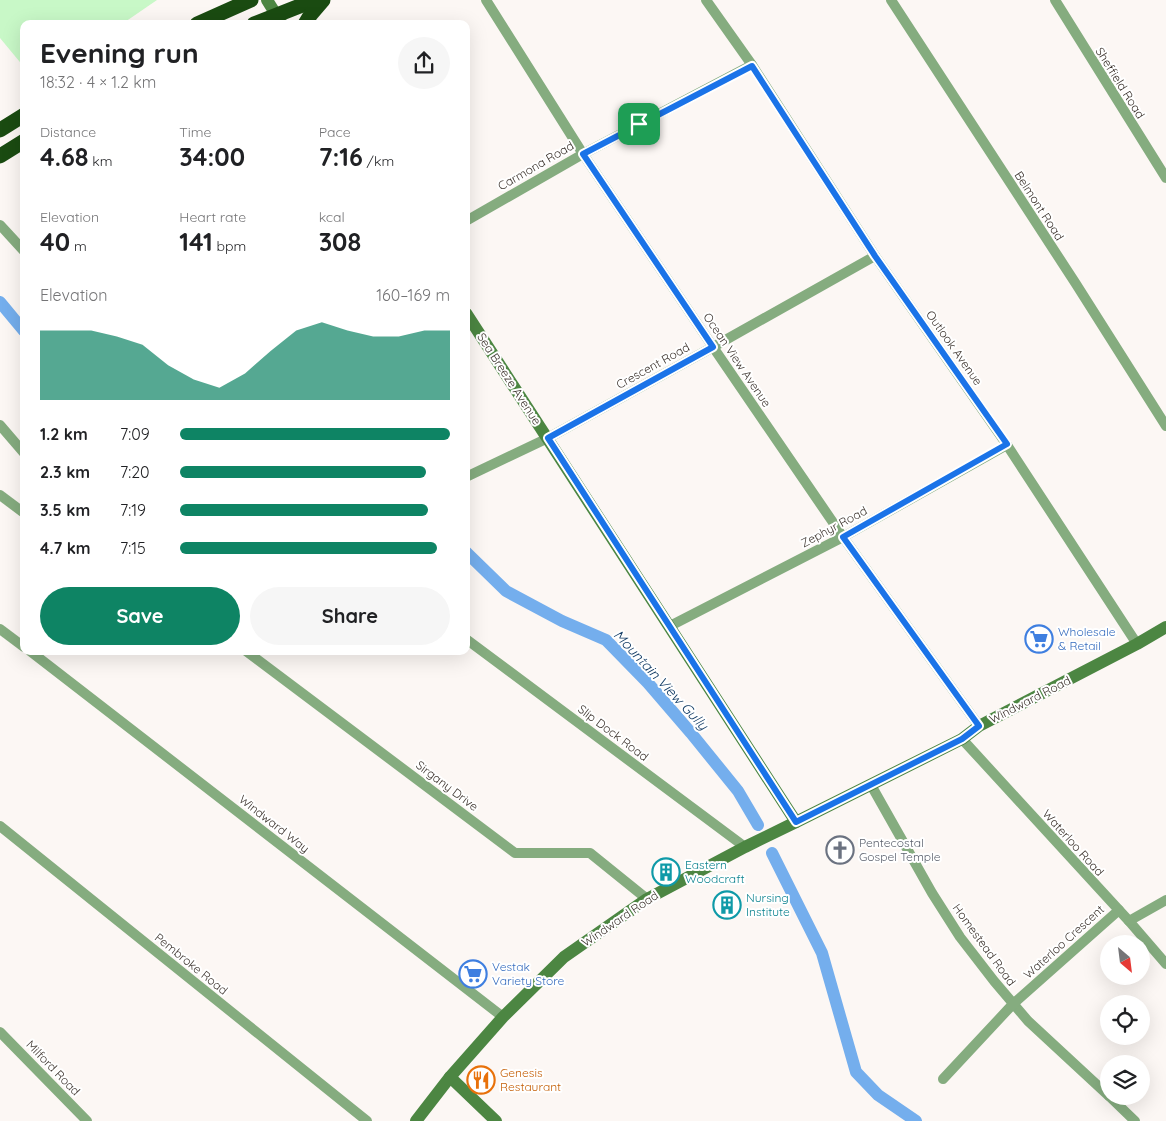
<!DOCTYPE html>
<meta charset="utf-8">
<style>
:root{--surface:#fff;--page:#f6f6f6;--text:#202124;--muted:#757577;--accent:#0e8464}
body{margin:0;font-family:Quicksand,sans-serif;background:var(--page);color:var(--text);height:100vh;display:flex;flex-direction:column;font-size:19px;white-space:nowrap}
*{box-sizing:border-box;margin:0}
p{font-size:16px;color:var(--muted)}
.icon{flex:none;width:28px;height:28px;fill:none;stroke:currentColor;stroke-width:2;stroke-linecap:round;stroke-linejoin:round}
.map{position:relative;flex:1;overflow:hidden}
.sheet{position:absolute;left:20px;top:20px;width:450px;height:635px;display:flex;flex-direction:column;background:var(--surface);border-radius:10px;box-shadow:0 5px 20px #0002}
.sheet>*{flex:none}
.needle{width:32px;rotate:152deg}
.buttons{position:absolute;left:1100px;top:935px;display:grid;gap:10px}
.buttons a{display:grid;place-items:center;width:50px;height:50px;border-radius:50%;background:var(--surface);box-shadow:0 5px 20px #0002;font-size:25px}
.pin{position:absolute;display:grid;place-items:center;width:42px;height:42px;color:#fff;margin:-21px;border-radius:10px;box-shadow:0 2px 8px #0006}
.round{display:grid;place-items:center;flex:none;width:52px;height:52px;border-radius:26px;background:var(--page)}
.overview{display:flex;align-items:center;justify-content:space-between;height:85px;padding:0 20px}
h1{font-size:28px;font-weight:700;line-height:38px}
.stats{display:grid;grid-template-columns:repeat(3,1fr);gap:8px;height:85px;padding:5px 20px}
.stats div{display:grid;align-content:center}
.stats b{font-size:25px;font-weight:700}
.stats small{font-size:14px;font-weight:400}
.stats p{font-size:14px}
.chart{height:140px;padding:10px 20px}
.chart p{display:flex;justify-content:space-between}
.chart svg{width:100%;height:90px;margin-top:5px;fill:var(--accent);opacity:.7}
.action{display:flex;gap:10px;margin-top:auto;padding:10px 20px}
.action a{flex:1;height:58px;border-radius:30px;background:var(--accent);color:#fff;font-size:20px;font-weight:700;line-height:58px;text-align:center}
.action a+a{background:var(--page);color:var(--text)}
ul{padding:0 20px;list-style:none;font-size:16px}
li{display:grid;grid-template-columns:80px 60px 1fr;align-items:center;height:38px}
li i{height:12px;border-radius:6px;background:var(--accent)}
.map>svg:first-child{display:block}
.green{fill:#c8f8c7}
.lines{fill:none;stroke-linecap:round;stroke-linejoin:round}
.canal{stroke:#74aeed;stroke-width:12}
.street{stroke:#85ac7f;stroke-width:10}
.secondary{stroke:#4c8642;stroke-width:12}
.highway{stroke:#1a4b11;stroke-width:15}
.route-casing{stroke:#fff;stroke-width:10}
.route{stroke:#1a73e8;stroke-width:6}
.labels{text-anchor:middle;stroke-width:4;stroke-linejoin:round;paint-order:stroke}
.street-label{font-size:12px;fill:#3c332d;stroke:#fff}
.shop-label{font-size:12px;fill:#366cbe;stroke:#fff;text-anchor:start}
.worship-label{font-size:12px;fill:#5b616d;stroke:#fff;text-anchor:start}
.culture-label{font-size:12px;fill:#0d838f;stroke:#fff;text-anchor:start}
.food-label{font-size:12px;fill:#c56008;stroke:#fff;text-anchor:start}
.water-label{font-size:14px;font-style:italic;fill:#143d66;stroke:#fff}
</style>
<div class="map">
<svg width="1166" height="1121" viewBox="0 0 1166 1121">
<rect width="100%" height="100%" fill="#fcf7f4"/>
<polygon class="green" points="0,0 157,0 122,24 24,24 24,67 0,38"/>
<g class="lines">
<g class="canal">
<polyline points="0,302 24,331"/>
<polyline points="466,552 506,591 562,621 606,640 648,683 691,733 738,791 758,825"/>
<polyline points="772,853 822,953 856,1072 878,1095 916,1121"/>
</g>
<g class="street">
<polyline points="486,0 583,154 713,347 843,537 979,726"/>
<polyline points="706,0 752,65 875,256 1007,445 1137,644"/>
<polyline points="891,0 1076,284 1166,426"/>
<polyline points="1055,0 1166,178"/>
<polyline points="466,221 583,154 752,65"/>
<polyline points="0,225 24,251"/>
<polyline points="0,425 24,453"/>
<polyline points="466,477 548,438 713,347 875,256"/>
<polyline points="0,495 24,513"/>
<polyline points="670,626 843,537 1007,445"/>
<polyline points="0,629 24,647"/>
<polyline points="466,639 745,847"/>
<polyline points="30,651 503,1017"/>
<polyline points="246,651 515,853 590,853 647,899"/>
<polyline points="962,739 1129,921 1166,964"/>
<polyline points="871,785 932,893 960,937 994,981 1028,1021 1109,1096"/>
<polyline points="0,826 367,1121"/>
<polyline points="1129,921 1166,900"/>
<polyline points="0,1032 87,1121"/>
<polyline points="943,1079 1013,1004 1119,910"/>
<polyline points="1109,1096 1135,1121"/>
</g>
<g class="secondary">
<polyline points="267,0 282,24"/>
<polyline points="466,313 796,822"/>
<polyline points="450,1077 496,1121"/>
<polyline points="416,1121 450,1077 503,1017 564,957 647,899 745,847 796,822 962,739 979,726 1137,644 1166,627"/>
</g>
<g class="highway">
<polyline points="197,24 251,0"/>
<polyline points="254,24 315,0"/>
<polyline points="305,24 311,14 323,0"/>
<polyline points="0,130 24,115"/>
<polyline points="0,156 24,141"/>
</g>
</g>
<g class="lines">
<g class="route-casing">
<polygon id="route" points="752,66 875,256 1007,444 843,537 979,726 962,739 796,822 548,438 713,347 583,154"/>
</g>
<use href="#route" class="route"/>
</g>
<defs>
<g id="supermarket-ring" transform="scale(1.4375)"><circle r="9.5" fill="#fff" stroke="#3f7fe0" stroke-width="1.5"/><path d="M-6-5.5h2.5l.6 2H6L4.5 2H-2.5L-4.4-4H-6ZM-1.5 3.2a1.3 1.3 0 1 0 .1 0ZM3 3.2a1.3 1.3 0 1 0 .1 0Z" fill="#3f7fe0"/></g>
<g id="church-ring" transform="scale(1.4375)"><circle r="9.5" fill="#fff" stroke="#6b7280" stroke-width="1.5"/><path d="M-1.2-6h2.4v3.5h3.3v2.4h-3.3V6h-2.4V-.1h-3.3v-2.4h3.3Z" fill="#6b7280"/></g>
<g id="building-ring" transform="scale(1.4375)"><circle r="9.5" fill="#fff" stroke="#0f9aa8" stroke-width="1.5"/><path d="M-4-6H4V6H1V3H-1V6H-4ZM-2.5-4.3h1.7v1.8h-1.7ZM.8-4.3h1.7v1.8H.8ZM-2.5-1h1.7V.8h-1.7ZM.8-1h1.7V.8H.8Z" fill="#0f9aa8"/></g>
<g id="restaurant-ring" transform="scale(1.4375)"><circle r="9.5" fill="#fff" stroke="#e8710a" stroke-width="1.5"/><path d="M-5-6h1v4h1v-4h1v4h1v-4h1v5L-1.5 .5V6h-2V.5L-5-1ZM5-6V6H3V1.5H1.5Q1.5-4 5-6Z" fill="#e8710a"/></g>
</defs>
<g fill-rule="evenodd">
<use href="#supermarket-ring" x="1039" y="639"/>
<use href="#church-ring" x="840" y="850"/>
<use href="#building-ring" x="666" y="872"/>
<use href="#building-ring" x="727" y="905"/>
<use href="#supermarket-ring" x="473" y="974"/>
<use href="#restaurant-ring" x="481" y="1080"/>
</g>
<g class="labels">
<g class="street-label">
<text transform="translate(1120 83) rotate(58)" y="4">Sheffield Road</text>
<text transform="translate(536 166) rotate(-30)" y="4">Carmona Road</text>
<text transform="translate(1039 206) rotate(57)" y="4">Belmont Road</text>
<text transform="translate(954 348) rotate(55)" y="4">Outlook Avenue</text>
<text transform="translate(737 360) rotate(56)" y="4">Ocean View Avenue</text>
<text transform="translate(653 366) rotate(-29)" y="4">Crescent Road</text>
<text transform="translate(509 379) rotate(57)" y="4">Sea Breeze Avenue</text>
<text transform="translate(834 527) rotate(-28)" y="4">Zephyr Road</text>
<text transform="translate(1030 700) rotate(-27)" y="4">Windward Road</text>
<text transform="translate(613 733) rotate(37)" y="4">Slip Dock Road</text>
<text transform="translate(447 786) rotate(37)" y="4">Sirgany Drive</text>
<text transform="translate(274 824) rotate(38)" y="4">Windward Way</text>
<text transform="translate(1073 843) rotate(48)" y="4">Waterloo Road</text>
<text transform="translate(620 919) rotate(-34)" y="4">Windward Road</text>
<text transform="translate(1064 942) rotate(-42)" y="4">Waterloo Crescent</text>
<text transform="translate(984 945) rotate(54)" y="4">Homestead Road</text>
<text transform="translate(191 964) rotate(39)" y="4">Pembroke Road</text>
<text transform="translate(53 1068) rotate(46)" y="4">Milford Road</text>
</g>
<g class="shop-label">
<text x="1058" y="636">Wholesale<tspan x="1058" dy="14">&amp; Retail</tspan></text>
<text x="492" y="971">Vestak<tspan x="492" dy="14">Variety Store</tspan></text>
</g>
<g class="worship-label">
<text x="859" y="847">Pentecostal<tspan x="859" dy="14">Gospel Temple</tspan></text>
</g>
<g class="culture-label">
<text x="685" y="869">Eastern<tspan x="685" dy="14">Woodcraft</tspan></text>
<text x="746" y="902">Nursing<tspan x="746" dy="14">Institute</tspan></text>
</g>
<g class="food-label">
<text x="500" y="1077">Genesis<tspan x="500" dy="14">Restaurant</tspan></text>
</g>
<g class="water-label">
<text transform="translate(661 680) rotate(47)" y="5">Mountain View Gully</text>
</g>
</g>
</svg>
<div class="buttons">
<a><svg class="needle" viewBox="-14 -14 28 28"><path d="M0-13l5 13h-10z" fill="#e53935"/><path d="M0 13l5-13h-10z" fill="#757577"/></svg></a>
<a><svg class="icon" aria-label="locate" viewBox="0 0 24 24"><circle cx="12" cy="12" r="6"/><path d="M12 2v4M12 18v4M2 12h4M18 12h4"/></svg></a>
<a><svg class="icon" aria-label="layers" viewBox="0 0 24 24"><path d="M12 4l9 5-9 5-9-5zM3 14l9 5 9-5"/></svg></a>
</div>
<div class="pin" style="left:639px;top:124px;background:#1e9e55"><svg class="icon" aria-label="arrive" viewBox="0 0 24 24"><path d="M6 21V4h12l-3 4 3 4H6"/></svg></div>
<section class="sheet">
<div class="overview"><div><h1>Evening run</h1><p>18:32 · 4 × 1.2 km</p></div><a class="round"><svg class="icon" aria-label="share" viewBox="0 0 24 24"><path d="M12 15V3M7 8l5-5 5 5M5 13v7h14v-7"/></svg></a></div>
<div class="stats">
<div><p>Distance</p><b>4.68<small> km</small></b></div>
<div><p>Time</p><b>34:00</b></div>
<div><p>Pace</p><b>7:16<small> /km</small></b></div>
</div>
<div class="stats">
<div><p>Elevation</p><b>40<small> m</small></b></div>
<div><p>Heart rate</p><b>141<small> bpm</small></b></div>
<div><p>kcal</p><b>308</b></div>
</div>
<div class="chart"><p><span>Elevation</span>160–169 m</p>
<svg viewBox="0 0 160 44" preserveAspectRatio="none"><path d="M0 44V10L10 10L20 10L30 13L40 17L50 27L60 34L70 38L80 31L90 20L100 10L110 6L120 10L130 13L140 13L150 10L160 10V44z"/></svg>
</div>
<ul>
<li><b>1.2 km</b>7:09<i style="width:100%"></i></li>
<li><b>2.3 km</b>7:20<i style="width:91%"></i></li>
<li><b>3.5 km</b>7:19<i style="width:92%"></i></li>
<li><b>4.7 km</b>7:15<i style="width:95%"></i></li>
</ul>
<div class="action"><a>Save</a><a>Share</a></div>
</section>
</div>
